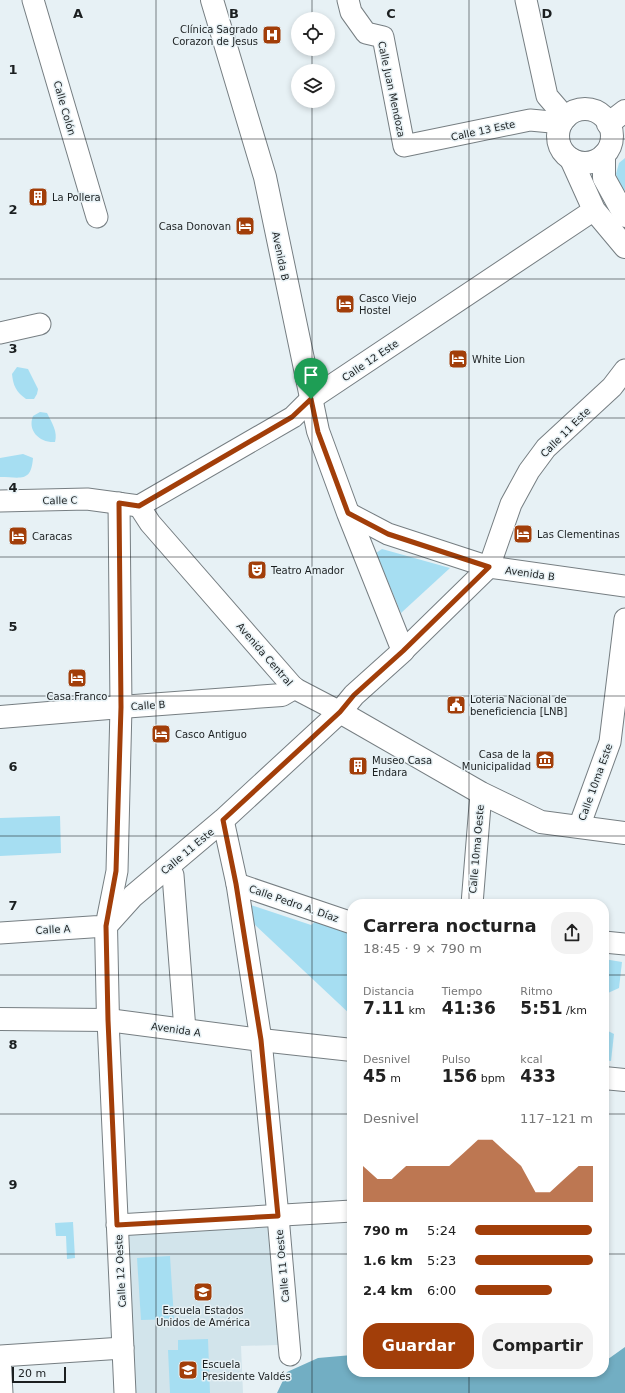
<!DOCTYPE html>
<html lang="es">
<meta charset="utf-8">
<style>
:root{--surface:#fff;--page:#f2f2f2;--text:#222;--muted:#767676;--accent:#a23e09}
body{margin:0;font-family:"DejaVu Sans",sans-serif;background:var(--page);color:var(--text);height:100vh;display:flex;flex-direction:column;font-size:15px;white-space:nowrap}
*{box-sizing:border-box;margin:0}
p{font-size:13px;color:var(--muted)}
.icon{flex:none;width:22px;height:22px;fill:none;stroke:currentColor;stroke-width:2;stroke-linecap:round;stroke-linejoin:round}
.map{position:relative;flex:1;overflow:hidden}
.side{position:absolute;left:347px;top:899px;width:262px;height:478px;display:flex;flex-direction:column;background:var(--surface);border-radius:16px;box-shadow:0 2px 6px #0003}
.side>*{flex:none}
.tools{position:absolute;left:291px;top:12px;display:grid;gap:8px}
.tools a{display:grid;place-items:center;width:44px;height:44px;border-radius:50%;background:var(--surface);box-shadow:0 2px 6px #0003;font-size:20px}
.scale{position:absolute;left:12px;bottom:10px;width:54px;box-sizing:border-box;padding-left:4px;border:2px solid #1b1f20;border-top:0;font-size:11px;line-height:14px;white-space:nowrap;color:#1b1f20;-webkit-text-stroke:3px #e7f1f5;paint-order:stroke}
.pin{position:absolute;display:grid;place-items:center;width:34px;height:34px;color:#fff;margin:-41px -17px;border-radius:50% 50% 50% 0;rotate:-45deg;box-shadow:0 0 4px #0007}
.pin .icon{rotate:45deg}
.round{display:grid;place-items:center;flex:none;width:42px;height:42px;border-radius:16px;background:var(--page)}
.headline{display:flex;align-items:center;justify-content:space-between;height:68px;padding:0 16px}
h1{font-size:18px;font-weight:800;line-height:30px}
.stats{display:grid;grid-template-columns:repeat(3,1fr);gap:6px;height:68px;padding:4px 16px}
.stats div{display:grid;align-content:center}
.stats b{font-size:17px;font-weight:800}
.stats small{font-size:11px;font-weight:400}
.stats p{font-size:11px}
.chart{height:112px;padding:8px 16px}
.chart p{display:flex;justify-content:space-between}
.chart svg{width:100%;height:72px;margin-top:4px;fill:var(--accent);opacity:.7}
.button{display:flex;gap:8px;margin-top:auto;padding:8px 16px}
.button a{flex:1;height:46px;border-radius:16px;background:var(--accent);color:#fff;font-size:16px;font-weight:800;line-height:46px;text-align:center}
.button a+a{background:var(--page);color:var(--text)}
ul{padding:0 16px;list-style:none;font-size:13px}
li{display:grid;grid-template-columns:64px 48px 1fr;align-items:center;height:30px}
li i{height:10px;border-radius:5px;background:var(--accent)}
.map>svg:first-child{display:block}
.built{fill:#d2e4eb}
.green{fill:#a6def2}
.water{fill:#72aec3}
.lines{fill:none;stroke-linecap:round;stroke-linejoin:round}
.minor-casing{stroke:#767e82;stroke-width:23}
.tertiary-casing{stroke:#767e82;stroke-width:24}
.minor{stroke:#fff;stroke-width:21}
.tertiary{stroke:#fff;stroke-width:22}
.route-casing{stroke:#fff;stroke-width:8}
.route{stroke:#a23e09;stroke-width:5}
.grid{fill:none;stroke:#1b1f20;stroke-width:1;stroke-opacity:0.55}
.labels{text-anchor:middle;stroke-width:3;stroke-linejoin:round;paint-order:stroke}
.poi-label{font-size:10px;fill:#1b1f20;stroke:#e7f1f5;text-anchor:start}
.street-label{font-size:10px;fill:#1b1f20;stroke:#e7f1f5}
.grid-label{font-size:13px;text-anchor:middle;font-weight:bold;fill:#1b1f20;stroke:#e7f1f5;stroke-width:3;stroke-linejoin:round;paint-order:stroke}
</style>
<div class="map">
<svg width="625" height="1393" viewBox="0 0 625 1393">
<rect width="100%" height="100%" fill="#e7f1f5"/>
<polygon class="built" points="270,1227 278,1345 241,1346 243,1393 134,1393 129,1235"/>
<g class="green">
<polygon points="625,158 625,191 621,187 616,174 619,163"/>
<path d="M17,367L28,369L38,389L37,394L34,399H26C16,392 13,385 12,374Z"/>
<path d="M40,412L47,413C52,423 58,432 55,442C40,443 27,431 33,416Z"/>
<path d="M23,454L33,458C31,483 21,477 0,477V458Z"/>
<polygon points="382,549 450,568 401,613 376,553"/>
<polygon points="60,816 61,853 0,856 0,818"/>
<polygon points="248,904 311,925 322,916 352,927 352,1016 253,923"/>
<polygon points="604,959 622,962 619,988 608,993 604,989"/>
<polygon points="604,1029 614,1034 611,1061 604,1060"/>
<polygon points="73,1222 75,1258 67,1259 66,1236 56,1236 55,1223"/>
<polygon points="170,1256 174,1319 141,1320 137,1258"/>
<polygon points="208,1339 210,1393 170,1393 168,1350 178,1350 178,1340"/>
</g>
<polygon class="water" points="625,1347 625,1393 277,1393 287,1372 318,1358 352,1355 352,1372 528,1372 528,1374 604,1372 604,1362"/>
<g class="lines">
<g class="minor-casing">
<g id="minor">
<polyline points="33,0 97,217"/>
<polyline points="348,0 351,12 366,33 383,37 404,146 530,120 562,123"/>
<polyline points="526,0 547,96 566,118"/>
<polyline points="0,333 40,324"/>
<polyline points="0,501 87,499 139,506 293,417 311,399 594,210"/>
<polyline points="139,506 150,523 294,688 340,712"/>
<polyline points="348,513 388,534 489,567 625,586"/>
<polyline points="403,651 489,567 511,504 529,471 546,448 612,387 625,370"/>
<polyline points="223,820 237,884 261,1040 278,1216 290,1355"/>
<polyline points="579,827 610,742 625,619"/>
<polyline points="168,866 173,875 185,1030"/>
<polyline points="237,884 352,923"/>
<polyline points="472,904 481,793"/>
<polyline points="0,933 106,926 117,871 121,707 119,503"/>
<polyline points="604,942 625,944"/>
<polyline points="108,1020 125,1393"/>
<polyline points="117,1225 352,1211"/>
<polyline points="0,1356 123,1348"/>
<polyline points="0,1359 2,1393"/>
</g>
</g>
<g class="tertiary-casing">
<g id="tertiary">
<circle cx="585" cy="136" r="27"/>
<polyline points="608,124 625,111"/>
<polyline points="604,155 604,178 625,216"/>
<polyline points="571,159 594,210 625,247"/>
<polyline points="340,712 481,793 541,822 625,833"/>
<polyline points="0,717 121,707 282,695 294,688"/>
<polyline points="0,1019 108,1020 261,1040 352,1050"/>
<polyline points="108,1020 106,926 133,896 223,820 340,712 354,695 403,651 348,513 318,431 265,177 212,0"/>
<polyline points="604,1078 625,1080"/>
</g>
</g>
<use href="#minor" class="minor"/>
<use href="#tertiary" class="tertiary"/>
</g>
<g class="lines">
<g class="route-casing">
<polygon id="route" points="311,399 318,432 348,513 388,534 489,567 403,651 354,695 340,712 223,820 236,884 261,1040 278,1216 117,1225 108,1020 106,926 116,871 121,707 119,503 139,506 292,417"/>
</g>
<use href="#route" class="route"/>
</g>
<path class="grid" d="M156,0V1393M312,0V19M469,0V904M312,49V71M312,101V1393M0,139H625M0,279H625M0,418H625M0,557H625M0,696H625M0,836H625M0,975H352M604,975H625M0,1114H352M604,1114H625M0,1254H352M604,1254H625M469,1372V1393"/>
<defs>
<g id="hospital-square" transform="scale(1)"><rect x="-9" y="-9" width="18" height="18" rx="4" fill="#a23e09" stroke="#e7f1f5"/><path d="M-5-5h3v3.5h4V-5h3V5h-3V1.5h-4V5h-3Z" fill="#fff"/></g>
<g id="building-square" transform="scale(1)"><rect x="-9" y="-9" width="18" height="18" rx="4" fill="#a23e09" stroke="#e7f1f5"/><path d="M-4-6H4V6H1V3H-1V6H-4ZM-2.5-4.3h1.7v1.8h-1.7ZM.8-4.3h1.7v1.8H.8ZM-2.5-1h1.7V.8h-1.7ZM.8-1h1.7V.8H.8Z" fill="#fff"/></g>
<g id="hotel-square" transform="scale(1)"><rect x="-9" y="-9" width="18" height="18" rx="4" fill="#a23e09" stroke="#e7f1f5"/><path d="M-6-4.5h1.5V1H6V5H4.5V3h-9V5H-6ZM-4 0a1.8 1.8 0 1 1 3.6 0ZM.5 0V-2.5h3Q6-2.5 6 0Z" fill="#fff"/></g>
<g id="theatre-square" transform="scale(1)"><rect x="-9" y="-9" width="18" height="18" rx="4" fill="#a23e09" stroke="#e7f1f5"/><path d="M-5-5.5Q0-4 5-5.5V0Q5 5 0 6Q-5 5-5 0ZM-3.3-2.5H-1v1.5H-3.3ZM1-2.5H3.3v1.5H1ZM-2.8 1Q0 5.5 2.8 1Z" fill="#fff"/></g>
<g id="civic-square" transform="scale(1)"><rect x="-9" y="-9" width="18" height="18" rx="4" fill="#a23e09" stroke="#e7f1f5"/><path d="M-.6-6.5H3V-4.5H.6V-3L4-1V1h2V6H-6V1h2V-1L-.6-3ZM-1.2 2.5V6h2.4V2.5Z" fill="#fff"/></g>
<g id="museum-square" transform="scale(1)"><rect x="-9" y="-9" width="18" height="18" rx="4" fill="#a23e09" stroke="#e7f1f5"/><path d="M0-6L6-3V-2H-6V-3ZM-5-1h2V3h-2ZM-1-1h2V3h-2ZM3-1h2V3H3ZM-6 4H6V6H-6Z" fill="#fff"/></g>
<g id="school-square" transform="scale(1)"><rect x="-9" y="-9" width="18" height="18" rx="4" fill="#a23e09" stroke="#e7f1f5"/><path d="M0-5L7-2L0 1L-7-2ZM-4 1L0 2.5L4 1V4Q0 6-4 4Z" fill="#fff"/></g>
</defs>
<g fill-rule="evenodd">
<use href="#hospital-square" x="272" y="35"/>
<use href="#building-square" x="38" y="197"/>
<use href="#hotel-square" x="245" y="226"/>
<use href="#hotel-square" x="345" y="304"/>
<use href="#hotel-square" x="458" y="359"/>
<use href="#hotel-square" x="523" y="534"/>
<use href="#hotel-square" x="18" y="536"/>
<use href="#theatre-square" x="257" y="570"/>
<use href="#hotel-square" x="77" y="678"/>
<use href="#civic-square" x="456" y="705"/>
<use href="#hotel-square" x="161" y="734"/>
<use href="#museum-square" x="545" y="760"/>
<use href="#building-square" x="358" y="766"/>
<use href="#school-square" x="203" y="1292"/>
<use href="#school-square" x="188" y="1370"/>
</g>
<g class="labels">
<g class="poi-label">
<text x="258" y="33" text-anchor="end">Clínica Sagrado<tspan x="258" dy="12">Corazon de Jesus</tspan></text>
<text x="52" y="201">La Pollera</text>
<text x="231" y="230" text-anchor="end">Casa Donovan</text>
<text x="359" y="302">Casco Viejo<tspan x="359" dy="12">Hostel</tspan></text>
<text x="472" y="363">White Lion</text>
<text x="537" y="538">Las Clementinas</text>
<text x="32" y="540">Caracas</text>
<text x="271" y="574">Teatro Amador</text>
<text x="77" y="700" text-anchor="middle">Casa Franco</text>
<text x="470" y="703">Loteria Nacional de<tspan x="470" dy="12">beneficiencia [LNB]</tspan></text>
<text x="175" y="738">Casco Antiguo</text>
<text x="531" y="758" text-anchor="end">Casa de la<tspan x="531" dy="12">Municipalidad</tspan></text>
<text x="372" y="764">Museo Casa<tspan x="372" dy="12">Endara</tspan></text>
<text x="203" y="1314" text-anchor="middle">Escuela Estados<tspan x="203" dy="12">Unidos de América</tspan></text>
<text x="202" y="1368">Escuela<tspan x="202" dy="12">Presidente Valdés</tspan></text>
</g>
<g class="street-label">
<text transform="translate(392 89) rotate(78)" y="4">Calle Juan Mendoza</text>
<text transform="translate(65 108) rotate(74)" y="4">Calle Colón</text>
<text transform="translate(483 130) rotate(-12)" y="4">Calle 13 Este</text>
<text transform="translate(281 256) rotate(78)" y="4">Avenida B</text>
<text transform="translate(370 360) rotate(-34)" y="4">Calle 12 Este</text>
<text transform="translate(565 432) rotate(-45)" y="4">Calle 11 Este</text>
<text transform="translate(60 500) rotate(-1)" y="4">Calle C</text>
<text transform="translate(530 573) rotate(8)" y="4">Avenida B</text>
<text transform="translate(265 654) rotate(49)" y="4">Avenida Central</text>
<text transform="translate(148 705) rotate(-4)" y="4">Calle B</text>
<text transform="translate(595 782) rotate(-70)" y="4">Calle 10ma Este</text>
<text transform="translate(476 849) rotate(-85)" y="4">Calle 10ma Oeste</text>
<text transform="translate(187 851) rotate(-40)" y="4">Calle 11 Este</text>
<text transform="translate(294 903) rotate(19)" y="4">Calle Pedro A. Díaz</text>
<text transform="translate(53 929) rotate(-3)" y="4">Calle A</text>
<text transform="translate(176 1029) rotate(8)" y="4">Avenida A</text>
<text transform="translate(282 1266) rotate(-95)" y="4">Calle 11 Oeste</text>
<text transform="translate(120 1271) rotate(-93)" y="4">Calle 12 Oeste</text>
</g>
</g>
<g class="grid-label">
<text x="78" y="18">A</text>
<text x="234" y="18">B</text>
<text x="391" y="18">C</text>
<text x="547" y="18">D</text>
<text x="13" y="74">1</text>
<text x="13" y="214">2</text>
<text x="13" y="353">3</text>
<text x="13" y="492">4</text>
<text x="13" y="631">5</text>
<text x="13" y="771">6</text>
<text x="13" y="910">7</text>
<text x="13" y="1049">8</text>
<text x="13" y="1189">9</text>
</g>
</svg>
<div class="tools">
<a><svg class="icon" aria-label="locate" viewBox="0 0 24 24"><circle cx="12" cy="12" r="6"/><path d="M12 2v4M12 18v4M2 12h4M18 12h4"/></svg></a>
<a><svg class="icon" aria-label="layers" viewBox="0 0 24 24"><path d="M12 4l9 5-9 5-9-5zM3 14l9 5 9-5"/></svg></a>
</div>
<div class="scale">20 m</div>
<div class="pin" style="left:311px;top:399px;background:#1e9e55"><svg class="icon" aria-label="arrive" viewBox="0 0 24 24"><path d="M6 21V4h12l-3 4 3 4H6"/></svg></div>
<section class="side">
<div class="headline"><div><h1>Carrera nocturna</h1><p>18:45 · 9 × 790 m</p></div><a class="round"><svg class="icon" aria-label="share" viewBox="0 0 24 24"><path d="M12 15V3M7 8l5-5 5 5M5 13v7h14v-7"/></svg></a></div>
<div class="stats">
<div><p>Distancia</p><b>7.11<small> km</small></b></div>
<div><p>Tiempo</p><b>41:36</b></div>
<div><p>Ritmo</p><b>5:51<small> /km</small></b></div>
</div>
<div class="stats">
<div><p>Desnivel</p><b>45<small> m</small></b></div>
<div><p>Pulso</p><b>156<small> bpm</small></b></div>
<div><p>kcal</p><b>433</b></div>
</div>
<div class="chart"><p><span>Desnivel</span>117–121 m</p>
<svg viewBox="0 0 160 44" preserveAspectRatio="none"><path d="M0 44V22L10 30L20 30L30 22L40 22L50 22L60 22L70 14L80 6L90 6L100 14L110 22L120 38L130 38L140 30L150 22L160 22V44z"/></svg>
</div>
<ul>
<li><b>790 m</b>5:24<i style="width:99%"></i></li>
<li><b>1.6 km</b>5:23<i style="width:100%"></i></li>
<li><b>2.4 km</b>6:00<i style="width:65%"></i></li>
</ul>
<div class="button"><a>Guardar</a><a>Compartir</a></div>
</section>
</div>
